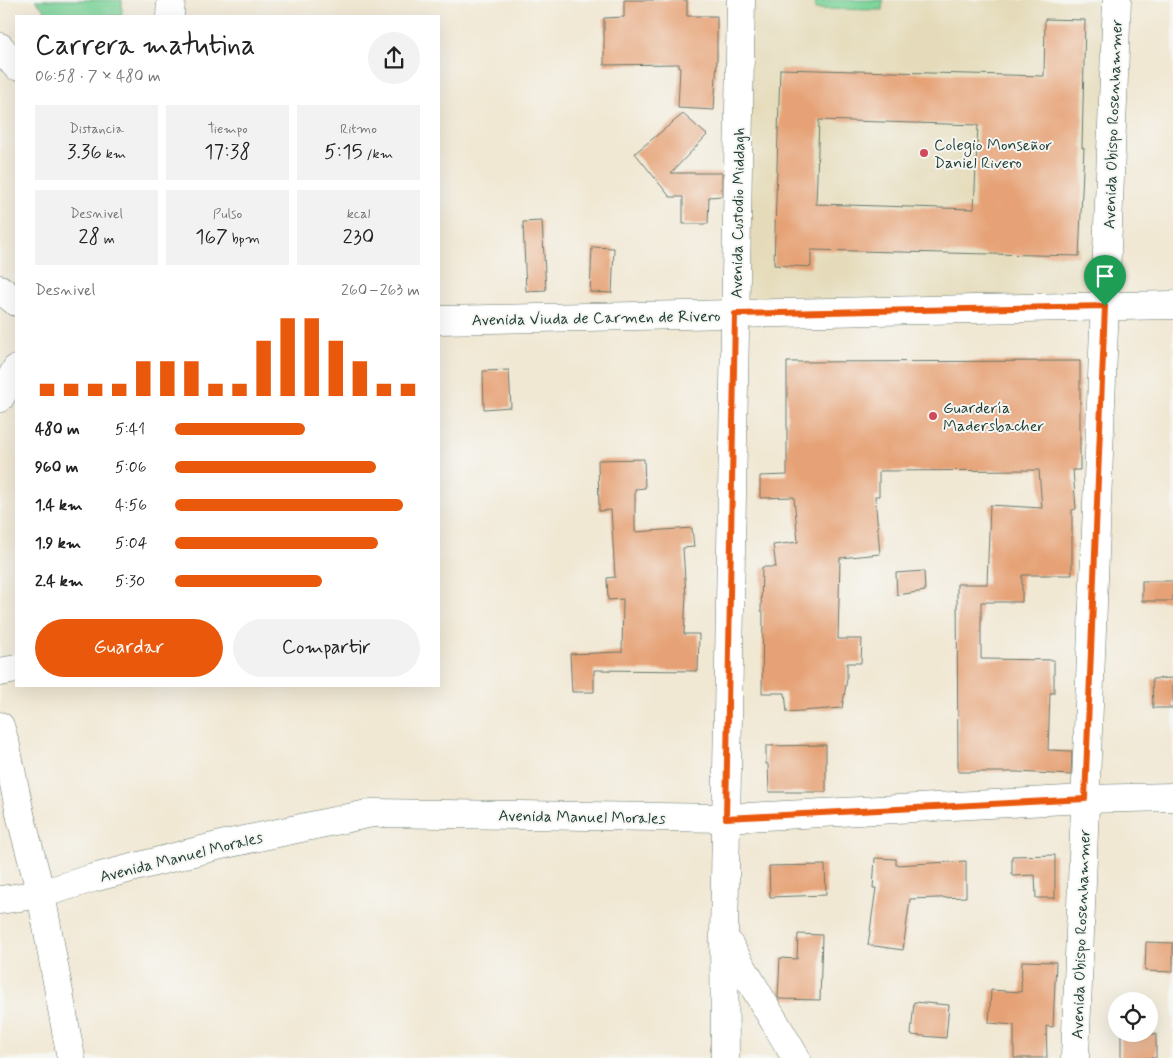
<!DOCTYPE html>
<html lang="es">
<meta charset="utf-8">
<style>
:root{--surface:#fff;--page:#f2f2f2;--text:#222;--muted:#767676;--accent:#ea580c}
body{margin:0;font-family:Mynerve,sans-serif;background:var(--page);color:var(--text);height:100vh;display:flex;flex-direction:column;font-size:19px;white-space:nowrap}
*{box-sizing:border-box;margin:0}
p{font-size:16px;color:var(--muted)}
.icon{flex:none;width:28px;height:28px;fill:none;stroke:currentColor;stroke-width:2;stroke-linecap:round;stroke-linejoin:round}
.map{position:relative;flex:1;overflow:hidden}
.sheet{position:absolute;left:15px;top:15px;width:425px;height:672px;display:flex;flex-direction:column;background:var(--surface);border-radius:0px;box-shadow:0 5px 20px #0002}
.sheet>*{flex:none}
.controls{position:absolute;left:1108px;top:992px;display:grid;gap:10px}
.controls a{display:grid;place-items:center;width:50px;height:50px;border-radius:50%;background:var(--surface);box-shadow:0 5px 20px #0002;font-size:25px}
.pin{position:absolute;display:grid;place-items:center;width:42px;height:42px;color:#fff;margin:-51px -21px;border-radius:50% 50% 50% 0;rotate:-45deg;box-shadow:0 0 5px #0007}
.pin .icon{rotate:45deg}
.round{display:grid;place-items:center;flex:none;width:52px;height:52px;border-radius:26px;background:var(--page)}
.headline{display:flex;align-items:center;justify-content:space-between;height:85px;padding:0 20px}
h1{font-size:28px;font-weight:600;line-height:38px}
.figures{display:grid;grid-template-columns:repeat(3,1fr);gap:8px;height:85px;padding:5px 20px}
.figures div{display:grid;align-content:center;border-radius:0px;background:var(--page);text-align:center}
.figures b{font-size:21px;font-weight:600}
.figures small{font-size:14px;font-weight:400}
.figures p{font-size:14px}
.chart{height:140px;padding:10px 20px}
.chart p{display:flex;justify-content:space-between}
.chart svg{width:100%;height:90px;margin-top:5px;stroke:var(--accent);stroke-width:6}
.button{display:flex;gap:10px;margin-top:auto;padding:10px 20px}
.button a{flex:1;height:58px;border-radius:30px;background:var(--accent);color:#fff;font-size:20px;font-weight:600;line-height:58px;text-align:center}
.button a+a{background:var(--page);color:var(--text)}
ul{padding:0 20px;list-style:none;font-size:16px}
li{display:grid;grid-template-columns:80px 60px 1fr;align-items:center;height:38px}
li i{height:12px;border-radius:6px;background:var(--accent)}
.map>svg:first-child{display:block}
.built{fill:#e5dbba}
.green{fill:#7ad398;stroke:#4c8866}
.building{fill:#e6a276;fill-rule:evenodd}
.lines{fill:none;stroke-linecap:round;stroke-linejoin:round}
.minor-casing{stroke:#68796c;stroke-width:29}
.minor{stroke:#fff;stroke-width:28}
.route-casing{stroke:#fff;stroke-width:10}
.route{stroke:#ea580c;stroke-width:6}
.poi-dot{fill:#d1495b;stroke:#f6f6f2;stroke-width:2}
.labels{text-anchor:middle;stroke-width:4;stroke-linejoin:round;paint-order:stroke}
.street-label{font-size:16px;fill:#1f3d34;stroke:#f6f6f2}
.poi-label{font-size:16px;fill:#1f3d34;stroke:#f6f6f2;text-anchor:start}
</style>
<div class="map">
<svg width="1173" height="1058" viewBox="0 0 1173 1058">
<rect width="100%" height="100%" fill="#f6f6f2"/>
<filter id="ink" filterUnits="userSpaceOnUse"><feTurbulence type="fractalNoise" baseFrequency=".02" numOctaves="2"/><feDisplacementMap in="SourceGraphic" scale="10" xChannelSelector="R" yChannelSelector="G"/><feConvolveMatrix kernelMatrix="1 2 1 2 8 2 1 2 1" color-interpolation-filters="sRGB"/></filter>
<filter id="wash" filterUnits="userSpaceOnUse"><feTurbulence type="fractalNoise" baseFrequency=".0096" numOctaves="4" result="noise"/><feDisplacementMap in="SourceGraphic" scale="20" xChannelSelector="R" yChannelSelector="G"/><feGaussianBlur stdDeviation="1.12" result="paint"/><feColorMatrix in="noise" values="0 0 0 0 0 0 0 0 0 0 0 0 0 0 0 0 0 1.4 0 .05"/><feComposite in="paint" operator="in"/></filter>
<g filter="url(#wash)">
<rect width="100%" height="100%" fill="#f1e8d4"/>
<polygon class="built" points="741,0 1117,0 1105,306 735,314"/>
<g class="green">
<polygon points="35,0 122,0 122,16 50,16"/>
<polygon points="816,0 883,0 882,10 815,9"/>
</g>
<g id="blocks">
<g class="building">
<polygon points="624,0 687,0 687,16 717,16 717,60 714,110 678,108 680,67 679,67 679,64 604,65 604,18 624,17"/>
<path d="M1045,19L1085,20L1082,148H1084L1079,256L811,250V267L774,265L780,69L1044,76ZM819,120L978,125L974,209L816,204Z"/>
<polygon points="683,114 707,135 671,173 722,173 722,196 709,197 708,224 683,224 683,197 670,197 635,153"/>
<polygon points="542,221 546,290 526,291 523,222"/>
<polygon points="592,247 614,248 612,293 590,292"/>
<polygon points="1080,361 1080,470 1073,470 1076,509 1072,510 1072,575 1022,575 1022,602 981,602 981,659 1054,660 1054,693 1050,693 1048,750 1072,751 1071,775 1018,772 958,772 957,584 987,584 990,505 1042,508 1039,470 879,471 879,496 875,496 880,554 840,558 838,639 862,639 861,663 847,663 847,679 842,708 787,712 785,693 762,693 763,612 761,611 762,567 776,567 773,545 798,542 794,497 760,498 760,476 787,475 787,362"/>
<polygon points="509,370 511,407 484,409 483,371"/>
<polygon points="644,459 645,488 635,489 635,532 692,528 694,547 683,548 686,596 684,634 699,634 698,671 594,670 594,692 572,692 570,654 622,652 623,599 608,600 607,578 615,577 611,510 599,511 598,460"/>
<polygon points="924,571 925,591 897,595 896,573"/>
<rect x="1142" y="581" width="31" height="20"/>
<polygon points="1173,678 1173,708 1153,708 1152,679"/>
<polygon points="826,745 826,792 769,792 768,764 766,764 766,746"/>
<polygon points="1055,855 1055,898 1036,898 1035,875 1012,876 1012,856"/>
<polygon points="875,858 896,859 896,865 966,861 966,897 910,899 903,950 868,945 876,888 873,888"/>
<polygon points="825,865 826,895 770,897 769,866"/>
<polygon points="798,934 822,935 820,1000 779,999 778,997 780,958 797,959"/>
<polygon points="1146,942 1173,943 1173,972 1145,971"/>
<polygon points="1022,961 1056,962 1053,1027 1046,1026 1047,1058 1014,1058 1014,1025 989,1023 991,990 1021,992"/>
<polygon points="914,1002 949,1005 946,1038 911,1035"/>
<rect x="1121" y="1034" width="35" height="24"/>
</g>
</g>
</g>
<g filter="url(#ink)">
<use href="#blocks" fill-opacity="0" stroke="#68796c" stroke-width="1"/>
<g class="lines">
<g class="minor-casing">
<g id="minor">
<polyline points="170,16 171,0"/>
<polyline points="0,47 16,66"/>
<polyline points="0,289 16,302"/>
<polyline points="439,320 1173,305"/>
<polyline points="0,398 16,369"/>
<polyline points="0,672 16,669"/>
<polyline points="0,726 6,746 21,818 41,894 71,1058"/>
<polyline points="0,900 41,894 93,878 221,845 372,813 726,818 1085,799 1173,797"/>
<polyline points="725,938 796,1058"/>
<polyline points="725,1058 724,936 741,0"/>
<polyline points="1075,1058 1117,0"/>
</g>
</g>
<use href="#minor" class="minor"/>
</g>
</g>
<g class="lines" filter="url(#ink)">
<g class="route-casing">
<polygon id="route" points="1105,306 1085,799 726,818 735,314"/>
</g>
<use href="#route" class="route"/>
</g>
<g class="poi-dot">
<circle cx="924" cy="153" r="5"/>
<circle cx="933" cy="416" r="5"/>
</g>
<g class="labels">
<g class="street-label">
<text transform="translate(1112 124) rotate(-88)" y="6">Avenida Obispo Rosenhammer</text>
<text transform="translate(737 213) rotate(-89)" y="6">Avenida Custodio Middagh</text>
<text transform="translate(596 317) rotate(-1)" y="6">Avenida Viuda de Carmen de Rivero</text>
<text transform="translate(582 816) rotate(1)" y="6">Avenida Manuel Morales</text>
<text transform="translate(181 856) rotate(-14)" y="6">Avenida Manuel Morales</text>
<text transform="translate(1080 934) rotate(-88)" y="6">Avenida Obispo Rosenhammer</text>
</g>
<g class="poi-label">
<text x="934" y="150">Colegio Monseñor<tspan x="934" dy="18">Daniel Rivero</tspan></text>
<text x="943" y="413">Guardería<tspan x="943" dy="18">Madersbacher</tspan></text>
</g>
</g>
</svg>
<div class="controls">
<a><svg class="icon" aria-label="locate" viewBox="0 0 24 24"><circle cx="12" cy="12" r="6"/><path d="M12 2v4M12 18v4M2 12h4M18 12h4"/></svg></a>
</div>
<div class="pin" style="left:1105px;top:306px;background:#1e9e55"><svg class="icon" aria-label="arrive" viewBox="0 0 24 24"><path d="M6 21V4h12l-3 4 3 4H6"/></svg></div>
<section class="sheet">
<div class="headline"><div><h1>Carrera matutina</h1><p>06:58 · 7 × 480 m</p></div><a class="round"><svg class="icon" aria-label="share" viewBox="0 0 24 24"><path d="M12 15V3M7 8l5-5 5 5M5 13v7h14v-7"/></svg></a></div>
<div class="figures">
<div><p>Distancia</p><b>3.36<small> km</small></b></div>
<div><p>Tiempo</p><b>17:38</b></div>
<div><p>Ritmo</p><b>5:15<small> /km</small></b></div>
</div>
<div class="figures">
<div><p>Desnivel</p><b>28<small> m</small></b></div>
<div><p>Pulso</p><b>167<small> bpm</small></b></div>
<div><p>kcal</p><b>230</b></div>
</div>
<div class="chart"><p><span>Desnivel</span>260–263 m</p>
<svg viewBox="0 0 160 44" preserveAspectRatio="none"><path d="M5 44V38M15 44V38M25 44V38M35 44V38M45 44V27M55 44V27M65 44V27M75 44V38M85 44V38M95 44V17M105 44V6M115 44V6M125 44V17M135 44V27M145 44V38M155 44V38"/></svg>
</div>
<ul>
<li><b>480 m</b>5:41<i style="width:53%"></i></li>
<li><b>960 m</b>5:06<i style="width:82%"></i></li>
<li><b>1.4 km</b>4:56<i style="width:93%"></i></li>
<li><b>1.9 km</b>5:04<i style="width:83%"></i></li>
<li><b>2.4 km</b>5:30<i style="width:60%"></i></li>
</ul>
<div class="button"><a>Guardar</a><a>Compartir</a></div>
</section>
</div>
